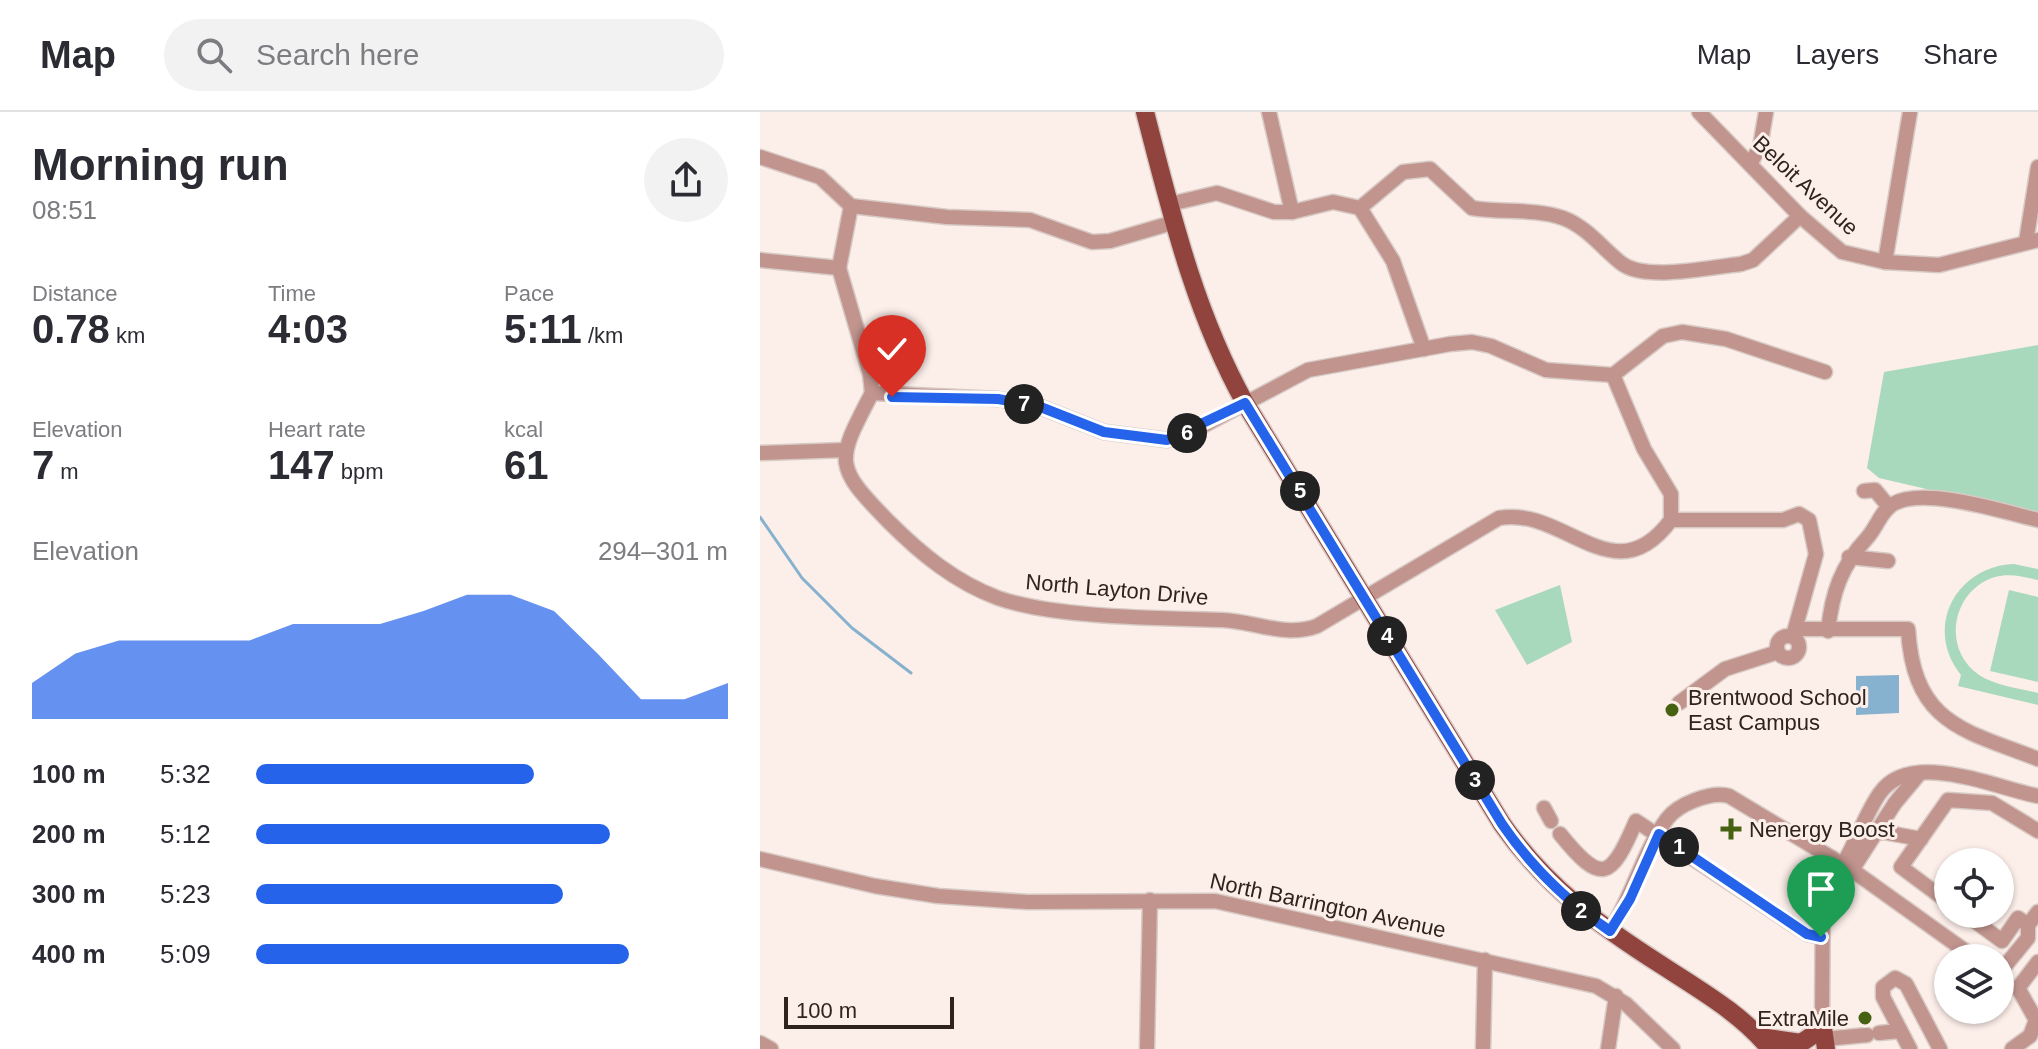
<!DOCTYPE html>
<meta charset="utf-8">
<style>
:root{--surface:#fff;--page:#f2f2f3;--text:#2b2b33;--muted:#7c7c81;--line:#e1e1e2;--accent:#2563eb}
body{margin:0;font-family:Helvetica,sans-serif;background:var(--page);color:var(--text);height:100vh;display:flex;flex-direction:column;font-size:30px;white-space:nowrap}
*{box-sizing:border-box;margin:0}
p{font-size:26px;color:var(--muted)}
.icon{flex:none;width:44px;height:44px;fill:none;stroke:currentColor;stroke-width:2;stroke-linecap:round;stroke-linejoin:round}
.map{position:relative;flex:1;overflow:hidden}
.panel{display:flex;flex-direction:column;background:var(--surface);width:760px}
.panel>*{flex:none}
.controls{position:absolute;left:1174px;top:736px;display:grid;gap:16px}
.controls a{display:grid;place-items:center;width:80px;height:80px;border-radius:50%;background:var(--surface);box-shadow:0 2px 6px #0004;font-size:40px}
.scale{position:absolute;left:24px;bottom:20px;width:170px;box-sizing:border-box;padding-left:8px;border:4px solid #2f231e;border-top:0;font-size:22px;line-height:28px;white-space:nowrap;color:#2f231e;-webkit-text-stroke:6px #fceee9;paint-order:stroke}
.pin{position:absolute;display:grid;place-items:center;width:68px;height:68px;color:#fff;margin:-82px -34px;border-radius:50% 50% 50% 0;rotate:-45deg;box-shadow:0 0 8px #0007}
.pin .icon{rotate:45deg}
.km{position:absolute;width:40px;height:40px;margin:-20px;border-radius:50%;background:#222;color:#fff;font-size:22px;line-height:40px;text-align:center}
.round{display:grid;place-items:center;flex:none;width:84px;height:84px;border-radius:42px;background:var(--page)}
.overview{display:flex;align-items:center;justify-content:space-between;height:136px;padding:0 32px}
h1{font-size:44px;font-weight:600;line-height:60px}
.figures{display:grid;grid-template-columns:repeat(3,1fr);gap:12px;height:136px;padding:8px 32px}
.figures div{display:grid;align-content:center}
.figures b{font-size:40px;font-weight:600}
.figures small{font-size:22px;font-weight:400}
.figures p{font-size:22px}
.chart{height:224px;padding:16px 32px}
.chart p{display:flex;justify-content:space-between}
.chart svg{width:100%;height:144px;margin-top:8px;fill:var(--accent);opacity:.7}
ul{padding:0 32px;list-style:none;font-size:26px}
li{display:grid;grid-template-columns:128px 96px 1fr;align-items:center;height:60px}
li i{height:20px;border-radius:10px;background:var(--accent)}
header{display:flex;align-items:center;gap:48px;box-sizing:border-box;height:112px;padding:0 40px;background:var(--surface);border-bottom:2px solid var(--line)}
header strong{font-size:38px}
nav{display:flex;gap:44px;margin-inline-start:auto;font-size:28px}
.search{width:560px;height:72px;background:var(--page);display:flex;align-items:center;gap:20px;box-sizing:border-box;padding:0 28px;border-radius:44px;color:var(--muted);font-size:30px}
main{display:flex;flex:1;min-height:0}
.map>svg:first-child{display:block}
.green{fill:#a9d9bd}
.water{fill:#86b1cf}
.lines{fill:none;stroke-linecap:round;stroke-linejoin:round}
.stream{stroke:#86b1cf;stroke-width:3}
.minor-casing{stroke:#d7c9c4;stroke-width:17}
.major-casing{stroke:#d7c9c4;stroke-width:21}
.minor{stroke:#c1948e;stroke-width:14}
.major{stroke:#91443d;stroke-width:18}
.route-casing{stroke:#fff;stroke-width:16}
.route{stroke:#2563eb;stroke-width:10}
.poi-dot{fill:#476112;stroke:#fceee9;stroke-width:3}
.labels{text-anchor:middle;stroke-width:6;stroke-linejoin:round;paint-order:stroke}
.street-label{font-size:22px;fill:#2f231e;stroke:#fceee9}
.poi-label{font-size:22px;fill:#2f231e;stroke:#fceee9;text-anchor:start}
</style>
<header>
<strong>Map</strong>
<div class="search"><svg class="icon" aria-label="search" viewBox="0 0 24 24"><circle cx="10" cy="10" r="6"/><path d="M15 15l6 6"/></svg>Search here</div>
<nav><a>Map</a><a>Layers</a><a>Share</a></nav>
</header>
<main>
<section class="panel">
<div class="overview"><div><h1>Morning run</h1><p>08:51</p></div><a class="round"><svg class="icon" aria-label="share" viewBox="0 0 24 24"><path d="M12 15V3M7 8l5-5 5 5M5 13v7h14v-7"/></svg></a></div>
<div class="figures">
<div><p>Distance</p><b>0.78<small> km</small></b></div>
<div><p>Time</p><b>4:03</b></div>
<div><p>Pace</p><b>5:11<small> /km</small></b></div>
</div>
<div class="figures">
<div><p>Elevation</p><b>7<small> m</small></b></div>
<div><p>Heart rate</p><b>147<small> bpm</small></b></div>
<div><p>kcal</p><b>61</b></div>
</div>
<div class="chart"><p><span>Elevation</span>294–301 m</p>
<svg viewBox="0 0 160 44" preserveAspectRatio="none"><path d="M0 44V33L10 24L20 20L30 20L40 20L50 20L60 15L70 15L80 15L90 11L100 6L110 6L120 11L130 24L140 38L150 38L160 33V44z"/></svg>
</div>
<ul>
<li><b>100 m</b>5:32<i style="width:59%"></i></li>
<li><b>200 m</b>5:12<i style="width:75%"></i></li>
<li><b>300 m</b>5:23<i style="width:65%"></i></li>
<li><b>400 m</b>5:09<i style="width:79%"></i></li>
</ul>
</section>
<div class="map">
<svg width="1278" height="937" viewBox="0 0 1278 937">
<rect width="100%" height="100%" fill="#fceee9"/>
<g class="green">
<polygon points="1278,233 1278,403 1119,366 1107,356 1124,260"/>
<path d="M1254,452L1278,457V468C1264,465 1250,461 1235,465C1192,478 1181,537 1219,563C1236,574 1259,576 1278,581V593L1198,574L1201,563C1163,516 1196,454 1254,452Z"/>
<polygon points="800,473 812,530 767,553 735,498"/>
<polygon points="1249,478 1278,485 1278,570 1230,559"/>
</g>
<polygon class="water" points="1139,563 1139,601 1096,603 1096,564"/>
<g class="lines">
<polyline class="stream" points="0,405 42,466 92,516 151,561"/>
<g class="minor-casing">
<g id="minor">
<polyline points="509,0 532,100"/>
<polyline points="939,0 1040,104 1082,140 1125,150 1179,153 1278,128"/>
<polyline points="0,45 60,65 91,94 187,105 270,108 332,130 350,129 415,110"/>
<polyline points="990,52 1000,35 1006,0"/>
<polyline points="410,92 457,81 514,100 532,100 573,90 600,96 633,149 664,237"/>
<polyline points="91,94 79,156 110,262 112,281"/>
<path d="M600,96L643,60L670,57L712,96C742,101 773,96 803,106C827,115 842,136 861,151C885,170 950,155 981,152L993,148L1040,104"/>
<polyline points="1266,130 1278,55"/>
<polyline points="0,148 79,156"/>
<polyline points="1125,150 1150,0"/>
<path d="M112,281C76,350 73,353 129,410C161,442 195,470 238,486C295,506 399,506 462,508C494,509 525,526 557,514L739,406C805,394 854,485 911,408V382L884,337L853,263"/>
<polyline points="112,281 238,287 278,294 344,320 407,328 439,316 548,258 690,232 712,230 731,234 786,258 853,263 903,224 922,220 966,227 1065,260"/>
<polyline points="0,341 85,338"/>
<polyline points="1104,379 1115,378 1129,395"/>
<polyline points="911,408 1023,408 1039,402 1049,408 1056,442 1033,524"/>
<polyline points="1089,445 1128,449"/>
<path d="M1037,517H1148C1154,613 1204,618 1278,647"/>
<path d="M1068,519C1072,481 1081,454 1107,426C1117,415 1121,399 1133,392C1164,374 1244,400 1278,408"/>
<circle cx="1028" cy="535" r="11"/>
<polyline points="919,591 965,557 1018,540"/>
<polyline points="784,696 791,709"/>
<path d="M800,722C842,774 851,767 876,709L1047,822L1061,825"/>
<polyline points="1111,722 1123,720 1161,727"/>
<polyline points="0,747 115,774 178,784 267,790 455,789 836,874 866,892 913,937"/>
<path d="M1083,752C1097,729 1105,702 1120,681C1151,636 1238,677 1278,684"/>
<polyline points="1092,758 1135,691 1160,661"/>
<polyline points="1188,790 1141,755 1188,688 1232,691 1278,719"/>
<polyline points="1205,802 1242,829 1258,806 1268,813 1278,800"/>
<path d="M850,819C872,785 885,736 907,707C918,692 951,679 969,684L1092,758L1215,846"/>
<polyline points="1240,860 1268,826 1268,813"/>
<polyline points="1258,876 1278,850"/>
<polyline points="1062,909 1063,766 1072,746"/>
<polyline points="1119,921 1140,919"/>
<polyline points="1065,927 1107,923"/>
<polyline points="0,931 11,937"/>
<polyline points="387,937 390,788"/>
<polyline points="723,937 725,848"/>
<polyline points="848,937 856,884"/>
<polyline points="1150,937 1123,885 1123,875 1135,866 1146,872 1180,937"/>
<polyline points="1252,937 1270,924 1276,908 1258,876"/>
</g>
</g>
<g class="major-casing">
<g id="major">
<path d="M385,0C411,100 434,199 485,291L742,712C786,775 840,814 903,854C941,879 982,902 1010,937"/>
<polyline points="1062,909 1066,937"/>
<polyline points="1000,925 1041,931 1053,923 1062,909"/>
</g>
</g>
<use href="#minor" class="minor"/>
<use href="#major" class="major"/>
</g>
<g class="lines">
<g class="route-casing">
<path id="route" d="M132,285L238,287L278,294L344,320L407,328L485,291L742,712C772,756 806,789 850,819L870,787L899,722L1047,822L1061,825"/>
</g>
<use href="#route" class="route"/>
</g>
<g class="poi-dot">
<circle cx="912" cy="598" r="8"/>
<path d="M967 705h8v8h8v8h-8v8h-8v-8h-8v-8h8z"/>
<circle cx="1105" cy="906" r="8"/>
</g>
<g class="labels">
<g class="street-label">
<text transform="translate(1046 73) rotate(43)" y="8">Beloit Avenue</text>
<text transform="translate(357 477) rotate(5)" y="8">North Layton Drive</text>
<text transform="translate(568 793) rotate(12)" y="8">North Barrington Avenue</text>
</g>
<g class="poi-label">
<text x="928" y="593">Brentwood School<tspan x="928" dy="25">East Campus</tspan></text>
<text x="989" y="725">Nenergy Boost</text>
<text x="1089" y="914" text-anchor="end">ExtraMile</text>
</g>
</g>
</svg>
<div class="controls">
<a><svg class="icon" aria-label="locate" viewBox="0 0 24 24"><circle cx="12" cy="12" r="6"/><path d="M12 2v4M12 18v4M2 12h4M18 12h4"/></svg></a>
<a><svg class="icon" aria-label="layers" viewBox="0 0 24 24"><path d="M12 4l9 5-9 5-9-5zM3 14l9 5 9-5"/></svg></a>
</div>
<div class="scale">100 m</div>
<div class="pin" style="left:1061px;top:825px;background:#1e9e55"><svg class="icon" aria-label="arrive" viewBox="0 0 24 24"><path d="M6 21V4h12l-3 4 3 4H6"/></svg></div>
<div class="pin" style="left:132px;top:285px;background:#d93025"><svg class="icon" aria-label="check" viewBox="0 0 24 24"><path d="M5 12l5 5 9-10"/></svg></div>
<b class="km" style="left:919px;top:735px">1</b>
<b class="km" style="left:821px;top:799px">2</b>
<b class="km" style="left:715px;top:668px">3</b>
<b class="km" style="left:627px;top:524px">4</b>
<b class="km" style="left:540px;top:379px">5</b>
<b class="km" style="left:427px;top:321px">6</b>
<b class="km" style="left:264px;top:292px">7</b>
</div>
</main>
